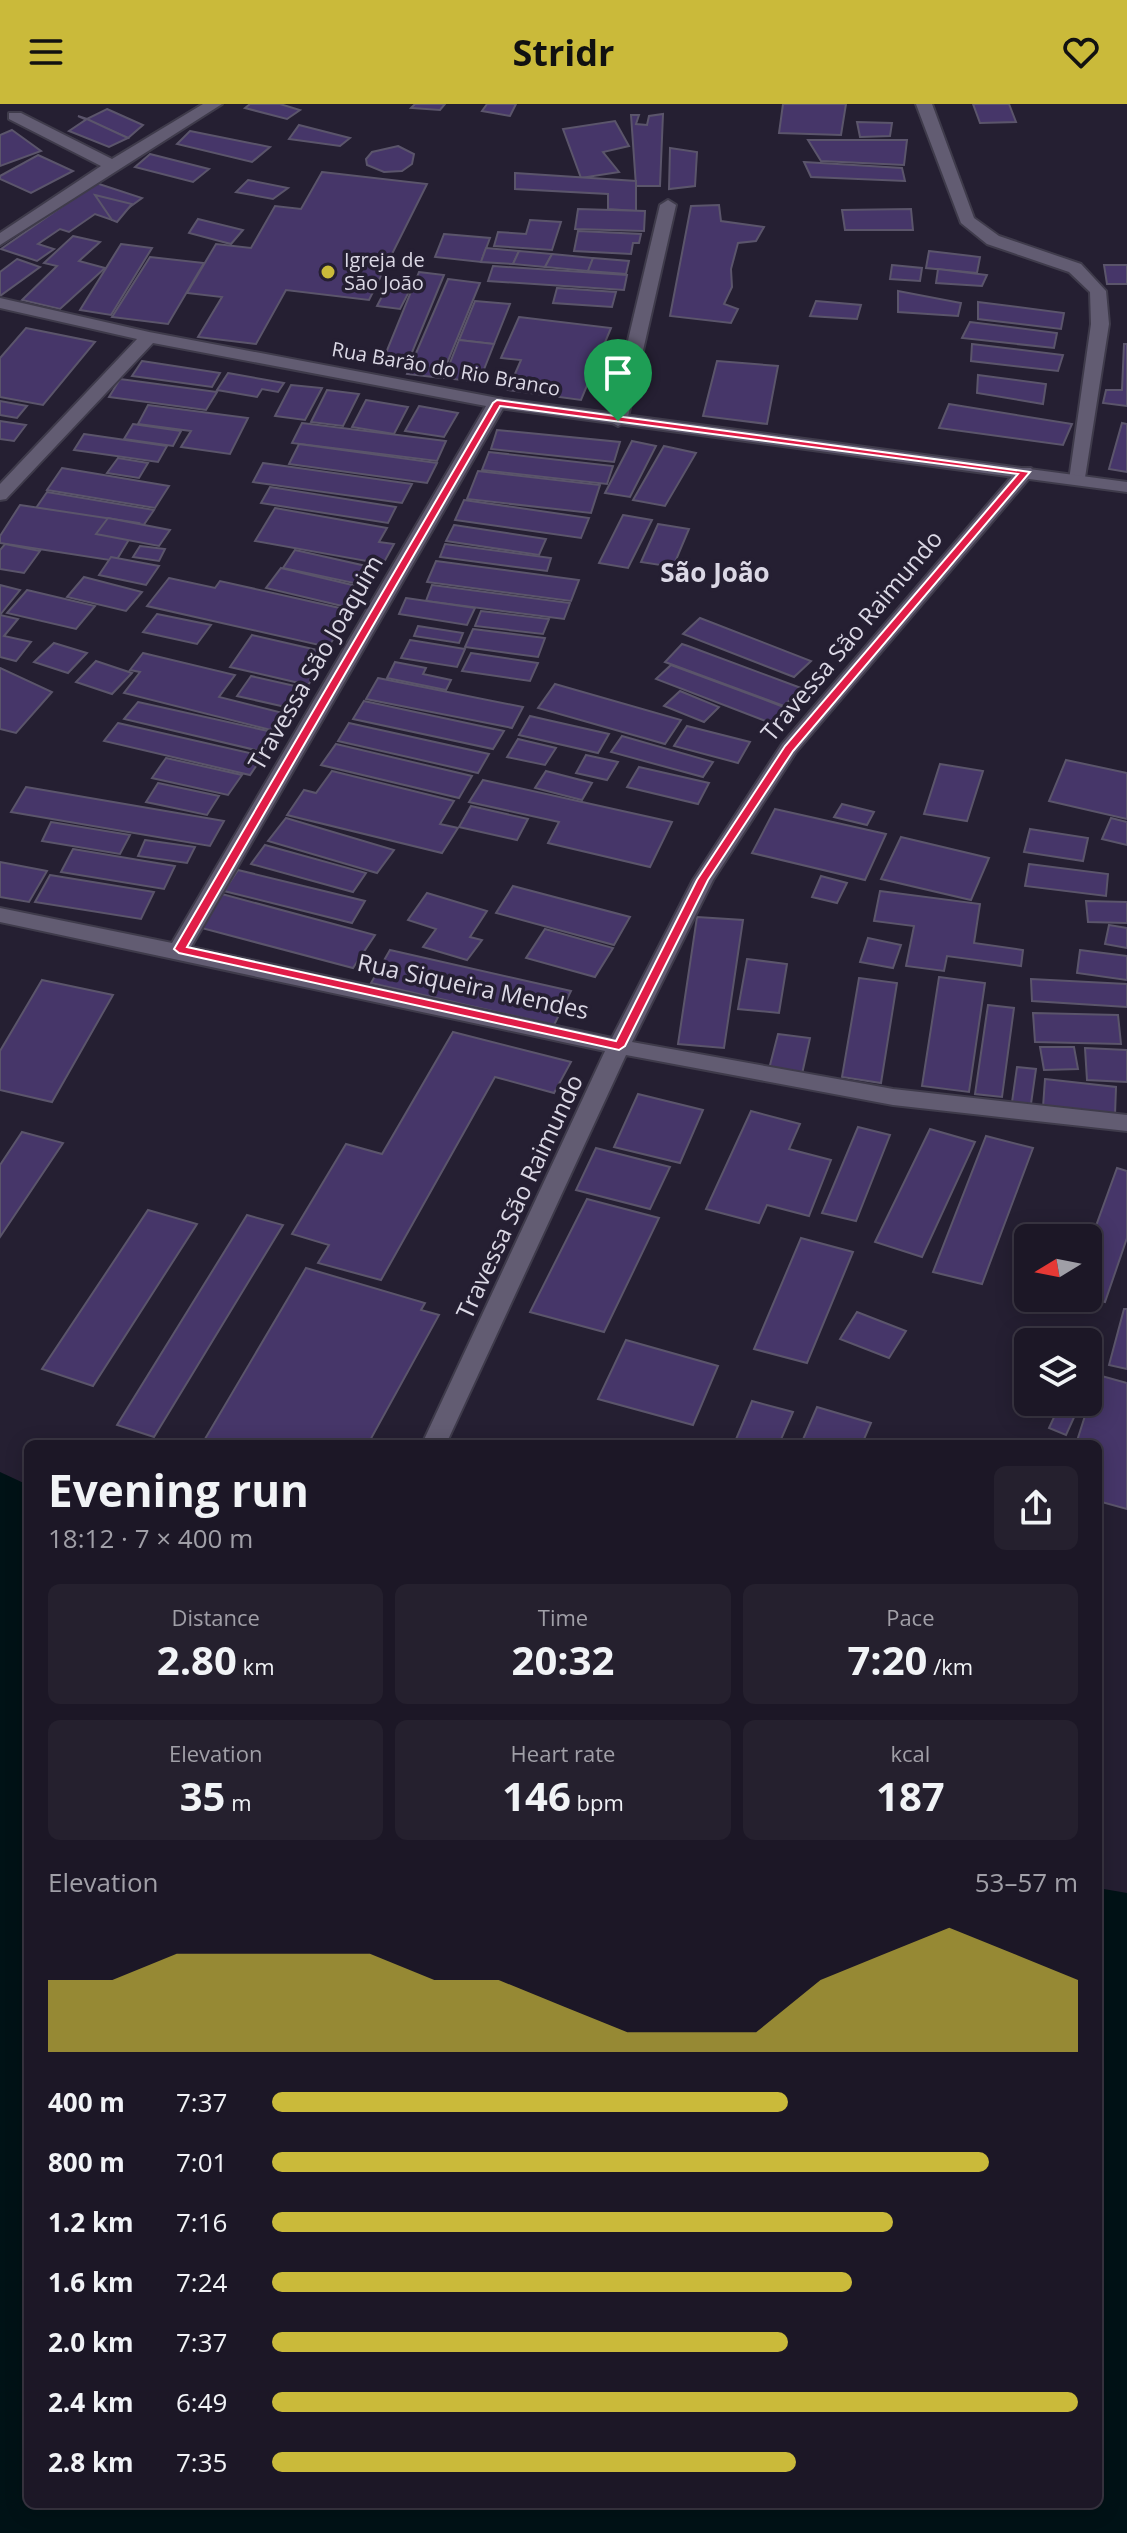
<!DOCTYPE html>
<meta charset="utf-8">
<style>
:root{--surface:#1c1726;--page:#25202e;--text:#f1f3f6;--muted:#a09fa7;--line:#3a3643;--accent:#caba3a}
body{margin:0;font-family:"Open Sans",sans-serif;background:var(--page);color:var(--text);height:100vh;display:flex;flex-direction:column;font-size:30px;white-space:nowrap}
*{box-sizing:border-box;margin:0}
p{font-size:26px;color:var(--muted)}
.icon{flex:none;width:44px;height:44px;fill:none;stroke:currentColor;stroke-width:2;stroke-linecap:round;stroke-linejoin:round}
.map{position:relative;flex:1;overflow:hidden}
.drawer{position:absolute;left:24px;top:1336px;width:1078px;height:1068px;display:flex;flex-direction:column;background:var(--surface);border-radius:12px;box-shadow:0 4px 20px #0003,0 0 0 2px var(--line)}
.drawer>*{flex:none}
.needle{width:52px;rotate:260deg}
.buttons{position:absolute;left:1014px;top:1120px;display:grid;gap:16px}
.buttons a{display:grid;place-items:center;width:88px;height:88px;border-radius:12px;background:var(--surface);box-shadow:0 4px 20px #0003,0 0 0 2px var(--line);font-size:40px}
.pin{position:absolute;display:grid;place-items:center;width:68px;height:68px;color:#fff;margin:-82px -34px;border-radius:50% 50% 50% 0;rotate:-45deg;box-shadow:0 0 8px #0007}
.pin .icon{rotate:45deg}
.round{display:grid;place-items:center;flex:none;width:84px;height:84px;border-radius:12px;background:var(--page)}
.summary{display:flex;align-items:center;justify-content:space-between;height:136px;padding:0 24px}
h1{font-size:44px;font-weight:700;line-height:60px}
.stats{display:grid;grid-template-columns:repeat(3,1fr);gap:12px;height:136px;padding:8px 24px}
.stats div{display:grid;align-content:center;border-radius:12px;background:var(--page);text-align:center}
.stats b{font-size:40px;font-weight:700}
.stats small{font-size:22px;font-weight:400}
.stats p{font-size:22px}
.chart{height:224px;padding:16px 24px}
.chart p{display:flex;justify-content:space-between}
.chart svg{width:100%;height:144px;margin-top:8px;fill:var(--accent);opacity:.7}
ul{padding:0 24px;list-style:none;font-size:26px}
li{display:grid;grid-template-columns:128px 96px 1fr;align-items:center;height:60px}
li i{height:20px;border-radius:10px;background:var(--accent)}
header{display:flex;justify-content:space-between;align-items:center;height:104px;padding:0 24px;background:var(--accent);color:#111;font-size:36px;font-weight:700}
.map>svg:first-child{display:block}
.water{fill:#001216}
.building{fill:#463669;stroke:#5b556b;stroke-width:2}
.lines{fill:none;stroke-linecap:round;stroke-linejoin:round}
.street-casing{stroke:#3f3b4b;stroke-width:4}
.secondary-casing{stroke:#3f3b4b;stroke-width:4}
.street{fill:#625c72;fill-rule:evenodd}
.secondary{fill:#625c72;fill-rule:evenodd}
.route{fill:#e11d48;stroke:#fff;stroke-width:2;fill-rule:evenodd}
.poi-dot{fill:#caba3a;stroke:#251f32;stroke-width:3}
.labels{text-anchor:middle;stroke-width:7;stroke-linejoin:round;paint-order:stroke}
.far-poi-label{font-size:20px;fill:#dbd8e5;stroke:#251f32;text-anchor:start}
.far-street-label{font-size:20px;fill:#dbd8e5;stroke:#251f32}
.street-label{font-size:24px;fill:#dbd8e5;stroke:#251f32}
.far-district-label{font-size:26px;font-weight:bold;fill:#dbd8e5;stroke:#251f32}
</style>
<header><svg class="icon" aria-label="menu" viewBox="0 0 24 24"><path d="M4 6h16M4 12h16M4 18h16"/></svg>Stridr<svg class="icon" aria-label="heart" viewBox="0 0 24 24"><path d="M12 20l-8-8c-3-5 5-10 8-4 3-6 11-1 8 4z"/></svg></header>
<div class="map">
<svg width="1127" height="2429" viewBox="0 0 1127 2429">
<rect width="100%" height="100%" fill="#251f32"/>
<polygon class="water" points="0,1368 28,1381 28,2400 1098,2400 1098,1784 1127,1789 1127,2429 0,2429"/>
<g class="building">
<polygon points="250,0 280,0 300,6 287,15 245,4"/>
<polygon points="415,0 445,0 440,6 411,4"/>
<polygon points="487,0 516,0 510,12 482,7"/>
<polygon points="783,0 846,0 841,31 779,29"/>
<polygon points="973,0 1009,0 1016,18 980,19"/>
<polygon points="107,5 143,21 128,34 78,12 87,15"/>
<polygon points="663,10 660,82 636,82 631,11 639,11 636,20 647,21 649,12"/>
<polygon points="87,15 128,34 109,43 69,27"/>
<polygon points="615,17 629,42 603,48 619,68 581,74 563,25"/>
<polygon points="857,18 892,19 890,32 860,33"/>
<polygon points="299,21 350,34 340,42 289,35"/>
<polygon points="12,26 41,47 0,62 0,31"/>
<polygon points="190,27 270,43 252,58 177,40"/>
<polygon points="808,36 907,36 904,61 821,57"/>
<polygon points="398,42 414,50 412,60 402,67 384,68 367,61 366,55 372,48"/>
<polygon points="670,44 697,48 695,82 669,85"/>
<polygon points="150,50 209,65 193,78 135,63"/>
<polygon points="38,51 73,67 31,89 0,75 0,72"/>
<polygon points="804,58 902,64 905,77 811,73"/>
<polygon points="322,68 427,80 369,196 286,186 256,240 198,233 222,193 187,189 216,140 251,144 275,102 301,105"/>
<polygon points="515,69 636,77 636,107 608,105 608,90 515,85"/>
<polygon points="248,76 288,84 273,95 236,88"/>
<polygon points="96,79 142,94 112,116 95,110 69,128 60,125 38,140 54,145 37,157 1,145"/>
<polygon points="95,91 132,100 117,118 112,116"/>
<polygon points="719,101 721,117 764,123 756,137 738,139 731,165 732,183 724,200 738,205 731,219 670,212 691,102"/>
<polygon points="578,105 645,107 644,127 575,125"/>
<polygon points="911,105 913,126 845,126 842,106"/>
<polygon points="198,115 243,126 231,140 189,129"/>
<polygon points="530,116 561,118 552,146 494,142 498,128 526,130"/>
<polygon points="578,127 641,130 639,139 633,139 631,150 574,147"/>
<polygon points="444,130 490,134 481,158 435,153"/>
<polygon points="73,132 100,138 79,157 105,164 60,205 22,196 57,162 44,159"/>
<polygon points="121,140 152,144 111,211 80,206"/>
<polygon points="486,144 519,147 513,160 481,158"/>
<polygon points="519,147 552,150 545,163 513,160"/>
<polygon points="929,147 980,153 977,169 926,164"/>
<polygon points="552,150 593,154 588,167 545,163"/>
<polygon points="150,153 204,159 168,220 112,213"/>
<polygon points="593,154 629,157 626,170 588,167"/>
<polygon points="17,155 40,163 0,192 0,168"/>
<polygon points="892,161 922,164 920,177 890,175"/>
<polygon points="1104,161 1127,161 1127,180 1107,180"/>
<polygon points="493,162 627,171 624,186 488,177"/>
<polygon points="938,165 987,171 982,182 936,179"/>
<polygon points="419,168 444,171 406,263 381,261"/>
<polygon points="391,175 414,178 400,205 377,202"/>
<polygon points="448,175 480,179 441,274 407,270"/>
<polygon points="557,184 616,188 612,203 553,199"/>
<polygon points="898,187 961,199 958,212 898,208"/>
<polygon points="475,197 510,200 494,240 459,236"/>
<polygon points="816,197 861,201 857,215 810,212"/>
<polygon points="978,198 1064,209 1061,225 978,215"/>
<polygon points="519,213 611,224 581,296 508,286 521,256 501,254"/>
<polygon points="970,218 1057,229 1054,244 962,234"/>
<polygon points="26,224 95,238 43,301 0,293 0,254"/>
<polygon points="459,236 494,240 479,278 444,274"/>
<polygon points="972,240 1063,251 1058,267 971,257"/>
<polygon points="1124,240 1127,240 1127,302 1103,299 1106,286 1122,286"/>
<polygon points="142,257 220,269 212,283 132,272"/>
<polygon points="717,257 778,262 767,320 703,312"/>
<polygon points="228,269 284,279 278,288 262,285 257,293 217,286"/>
<polygon points="978,271 1046,280 1043,300 977,289"/>
<polygon points="120,275 217,288 206,306 109,293"/>
<polygon points="291,281 322,284 305,316 275,312"/>
<polygon points="327,286 359,290 343,322 311,318"/>
<polygon points="366,296 408,303 394,330 352,323"/>
<polygon points="0,297 27,302 17,314 0,311"/>
<polygon points="949,300 1072,320 1063,341 939,324"/>
<polygon points="148,301 248,314 230,350 181,343 191,327 138,320"/>
<polygon points="419,302 458,309 444,333 405,327"/>
<polygon points="0,317 26,321 14,337 0,335"/>
<polygon points="302,319 446,337 437,357 292,339"/>
<polygon points="1122,319 1127,320 1127,368 1109,365"/>
<polygon points="133,320 181,327 173,342 124,335"/>
<polygon points="497,326 620,338 614,358 491,345"/>
<polygon points="84,330 167,342 158,358 74,346"/>
<polygon points="632,337 656,342 630,393 605,389"/>
<polygon points="299,340 437,359 427,379 289,360"/>
<polygon points="664,342 696,349 665,402 633,396"/>
<polygon points="489,348 613,362 607,380 482,366"/>
<polygon points="118,354 148,359 139,374 107,369"/>
<polygon points="263,359 412,380 402,399 253,378"/>
<polygon points="62,364 169,382 155,404 47,386"/>
<polygon points="478,367 600,381 591,409 467,395"/>
<polygon points="270,383 396,403 388,419 261,399"/>
<polygon points="47,388 154,406 143,422 36,404"/>
<polygon points="464,396 589,414 581,434 455,416"/>
<polygon points="20,401 139,419 116,457 0,439 0,432"/>
<polygon points="275,404 387,424 379,438 394,440 383,460 255,437"/>
<polygon points="623,411 652,416 628,464 599,459"/>
<polygon points="108,414 170,426 159,442 96,430"/>
<polygon points="658,420 689,425 673,463 641,458"/>
<polygon points="454,421 546,435 539,451 446,437"/>
<polygon points="5,440 40,447 24,469 0,465 0,446"/>
<polygon points="445,440 551,454 547,467 440,453"/>
<polygon points="140,442 165,445 159,457 133,453"/>
<polygon points="295,446 375,464 363,481 283,464"/>
<polygon points="111,453 159,462 146,481 99,471"/>
<polygon points="436,457 579,476 571,497 427,478"/>
<polygon points="281,464 369,485 355,505 266,484"/>
<polygon points="84,473 142,488 126,507 67,493"/>
<polygon points="169,474 215,484 220,477 353,507 328,543 147,502"/>
<polygon points="0,481 20,486 0,511"/>
<polygon points="432,481 570,499 564,515 426,497"/>
<polygon points="27,486 95,502 76,525 7,509"/>
<polygon points="406,494 475,504 467,521 399,510"/>
<polygon points="481,507 549,515 543,530 475,522"/>
<polygon points="157,510 211,521 197,540 143,528"/>
<polygon points="0,511 18,515 4,532 31,538 16,557 0,553"/>
<polygon points="700,514 811,557 794,573 683,530"/>
<polygon points="418,522 463,529 459,539 414,532"/>
<polygon points="473,525 545,534 538,553 465,543"/>
<polygon points="252,531 330,549 308,581 230,563"/>
<polygon points="410,536 465,545 457,563 401,554"/>
<polygon points="54,539 87,549 68,569 34,558"/>
<polygon points="682,540 688,542 801,584 784,602 665,558"/>
<polygon points="143,549 235,571 219,593 291,611 279,628 124,589 140,568 130,566"/>
<polygon points="471,549 538,559 530,577 462,567"/>
<polygon points="96,557 132,569 112,590 76,578"/>
<polygon points="395,558 426,564 423,570 451,576 446,586 387,574"/>
<polygon points="671,561 776,600 791,606 776,621 656,575"/>
<polygon points="0,564 52,588 16,629 0,625"/>
<polygon points="251,572 308,585 294,605 237,592"/>
<polygon points="378,574 523,603 512,624 366,595"/>
<polygon points="555,580 681,616 665,640 538,604"/>
<polygon points="680,587 719,603 704,618 664,602"/>
<polygon points="364,597 504,627 493,645 353,615"/>
<polygon points="138,598 277,629 264,648 124,615"/>
<polygon points="530,612 609,630 598,649 519,631"/>
<polygon points="118,619 263,652 250,671 104,637"/>
<polygon points="349,619 489,650 478,669 338,637"/>
<polygon points="687,622 750,638 738,659 674,642"/>
<polygon points="622,632 713,658 703,673 611,648"/>
<polygon points="518,635 556,644 545,661 507,653"/>
<polygon points="336,640 472,672 459,694 321,661"/>
<polygon points="586,651 618,658 607,676 576,669"/>
<polygon points="166,654 242,671 228,691 152,674"/>
<polygon points="1066,656 1127,669 1127,715 1049,697"/>
<polygon points="940,660 983,667 967,717 924,710"/>
<polygon points="639,663 709,679 698,700 627,683"/>
<polygon points="332,667 454,697 440,720 458,724 442,749 287,711 304,686 316,689"/>
<polygon points="546,667 592,679 582,696 535,684"/>
<polygon points="483,676 672,718 650,763 548,739 559,718 469,698"/>
<polygon points="158,679 219,692 207,711 146,698"/>
<polygon points="26,683 224,717 210,742 11,708"/>
<polygon points="842,700 874,708 867,721 834,713"/>
<polygon points="471,702 528,715 517,736 459,723"/>
<polygon points="775,705 886,730 865,776 752,749"/>
<polygon points="286,714 394,746 377,769 268,737"/>
<polygon points="1111,714 1127,718 1127,741 1102,735"/>
<polygon points="51,718 130,731 120,750 42,737"/>
<polygon points="1030,725 1088,734 1083,757 1024,748"/>
<polygon points="901,733 989,754 971,796 881,775"/>
<polygon points="145,736 195,743 187,759 138,752"/>
<polygon points="265,741 366,769 353,788 251,760"/>
<polygon points="73,745 175,762 164,785 61,768"/>
<polygon points="0,758 47,767 29,798 0,793"/>
<polygon points="1029,760 1108,770 1106,792 1025,782"/>
<polygon points="238,766 365,797 352,819 224,787"/>
<polygon points="50,771 154,788 141,815 35,798"/>
<polygon points="821,772 847,779 837,799 812,793"/>
<polygon points="513,782 630,813 614,841 496,809"/>
<polygon points="880,787 980,800 974,839 1023,846 1021,862 947,852 944,867 906,862 914,822 874,817"/>
<polygon points="218,789 375,831 353,864 194,822"/>
<polygon points="427,789 487,807 470,833 482,836 467,856 423,843 436,825 408,816"/>
<polygon points="1086,797 1127,798 1127,819 1088,818"/>
<polygon points="697,813 743,816 724,944 678,940"/>
<polygon points="1109,821 1127,824 1127,844 1105,840"/>
<polygon points="545,825 613,844 595,873 526,854"/>
<polygon points="868,834 901,841 893,864 860,858"/>
<polygon points="390,846 571,887 554,921 371,879"/>
<polygon points="1080,846 1127,852 1127,876 1077,869"/>
<polygon points="747,855 787,860 779,909 738,905"/>
<polygon points="939,873 985,879 969,988 922,982"/>
<polygon points="859,874 897,879 881,979 842,973"/>
<polygon points="1031,875 1127,880 1127,903 1032,897"/>
<polygon points="42,876 113,891 52,998 0,986 0,947"/>
<polygon points="988,901 1014,904 1002,993 975,990"/>
<polygon points="1033,909 1118,911 1121,940 1035,938"/>
<polygon points="453,928 571,958 554,989 495,973 381,1176 318,1159 329,1141 292,1130 346,1040 382,1050"/>
<polygon points="778,930 810,934 802,970 769,965"/>
<polygon points="1040,943 1074,943 1078,965 1044,966"/>
<polygon points="1085,944 1127,946 1127,978 1087,976"/>
<polygon points="1017,963 1036,965 1031,1000 1012,998"/>
<polygon points="1045,975 1116,983 1115,1011 1043,1003"/>
<polygon points="638,990 703,1006 680,1059 614,1043"/>
<polygon points="751,1007 800,1020 789,1045 831,1056 809,1112 767,1101 759,1119 706,1105"/>
<polygon points="858,1023 890,1031 856,1117 822,1109"/>
<polygon points="930,1025 975,1038 922,1153 875,1138"/>
<polygon points="22,1028 63,1039 0,1133 0,1061"/>
<polygon points="986,1032 1033,1044 982,1180 933,1168"/>
<polygon points="596,1044 670,1063 650,1105 576,1086"/>
<polygon points="1117,1064 1127,1067 1127,1134 1105,1198 1088,1194 1088,1144"/>
<polygon points="587,1095 659,1114 604,1228 530,1208"/>
<polygon points="148,1106 197,1120 93,1282 42,1265"/>
<polygon points="247,1111 283,1121 154,1333 117,1321"/>
<polygon points="801,1134 853,1148 807,1259 754,1245"/>
<polygon points="306,1164 425,1199 421,1206 439,1211 368,1340 202,1340"/>
<polygon points="1124,1205 1127,1205 1127,1265 1109,1261"/>
<polygon points="857,1208 906,1227 889,1254 840,1235"/>
<polygon points="626,1236 718,1262 693,1321 598,1295"/>
<polygon points="1098,1271 1127,1279 1127,1405 1098,1397 1098,1340 1076,1340"/>
<polygon points="752,1297 793,1308 779,1340 734,1340"/>
<polygon points="1061,1298 1081,1298 1066,1331 1049,1324"/>
<polygon points="817,1303 871,1319 862,1340 801,1340"/>
</g>
<g class="lines">
<g class="street-casing">
<g id="street">
<polygon points="203,0 222,0 0,141 0,129 101,62 9,15 9,9 21,9 112,55"/>
<polygon points="916,0 932,0 974,114 999,132 1081,160 1106,187 1109,220 1084,380 1078,381 1069,376 1091,220 1090,188 1069,168 987,140 961,119"/>
<polygon points="668,96 676,101 627,317 618,322 609,317 660,101"/>
<polygon points="0,194 149,228 503,295 506,299 191,843 612,934 693,776 782,640 1019,364 1031,364 1034,368 1031,372 796,648 713,776 632,938 893,985 1127,1011 1127,1027 893,1001 626,951 446,1340 422,1340 605,947 0,818 0,804 172,839 486,302 153,239 6,395 0,396 0,380 137,235 0,204"/>
</g>
</g>
<g class="secondary-casing">
<polygon id="secondary" points="497,294 1127,378 1127,388 491,303 488,299"/>
</g>
<use href="#street" class="street"/>
<use href="#secondary" class="secondary"/>
</g>
<path class="route" d="M497,296L1030,368L793,647L708,776L625,942L619,946L179,849L174,845L493,299ZM500,302L1018,370L785,642L697,776L616,937L187,843Z"/>
<circle class="poi-dot" cx="328" cy="168" r="8"/>
<g class="labels">
<g class="far-poi-label">
<text x="344" y="163">Igreja de<tspan x="344" dy="23">São João</tspan></text>
</g>
<g class="far-street-label">
<text transform="translate(446 265) rotate(10)" y="7">Rua Barão do Rio Branco</text>
</g>
<g class="street-label">
<text transform="translate(852 532) rotate(-50)" y="8">Travessa São Raimundo</text>
<text transform="translate(316 559) rotate(-60)" y="8">Travessa São Joaquim</text>
<text transform="translate(473 883) rotate(12)" y="8">Rua Siqueira Mendes</text>
<text transform="translate(520 1093) rotate(-65)" y="8">Travessa São Raimundo</text>
</g>
<g class="far-district-label">
<text x="715" y="478">São João</text>
</g>
</g>
</svg>
<div class="buttons">
<a><svg class="needle" viewBox="-14 -14 28 28"><path d="M0-13l5 13h-10z" fill="#e53935"/><path d="M0 13l5-13h-10z" fill="#a09fa7"/></svg></a>
<a><svg class="icon" aria-label="layers" viewBox="0 0 24 24"><path d="M12 4l9 5-9 5-9-5zM3 14l9 5 9-5"/></svg></a>
</div>
<div class="pin" style="left:618px;top:317px;background:#1e9e55"><svg class="icon" aria-label="arrive" viewBox="0 0 24 24"><path d="M6 21V4h12l-3 4 3 4H6"/></svg></div>
<section class="drawer">
<div class="summary"><div><h1>Evening run</h1><p>18:12 · 7 × 400 m</p></div><a class="round"><svg class="icon" aria-label="share" viewBox="0 0 24 24"><path d="M12 15V3M7 8l5-5 5 5M5 13v7h14v-7"/></svg></a></div>
<div class="stats">
<div><p>Distance</p><b>2.80<small> km</small></b></div>
<div><p>Time</p><b>20:32</b></div>
<div><p>Pace</p><b>7:20<small> /km</small></b></div>
</div>
<div class="stats">
<div><p>Elevation</p><b>35<small> m</small></b></div>
<div><p>Heart rate</p><b>146<small> bpm</small></b></div>
<div><p>kcal</p><b>187</b></div>
</div>
<div class="chart"><p><span>Elevation</span>53–57 m</p>
<svg viewBox="0 0 160 44" preserveAspectRatio="none"><path d="M0 44V22L10 22L20 14L30 14L40 14L50 14L60 22L70 22L80 30L90 38L100 38L110 38L120 22L130 14L140 6L150 14L160 22V44z"/></svg>
</div>
<ul>
<li><b>400 m</b>7:37<i style="width:64%"></i></li>
<li><b>800 m</b>7:01<i style="width:89%"></i></li>
<li><b>1.2 km</b>7:16<i style="width:77%"></i></li>
<li><b>1.6 km</b>7:24<i style="width:72%"></i></li>
<li><b>2.0 km</b>7:37<i style="width:64%"></i></li>
<li><b>2.4 km</b>6:49<i style="width:100%"></i></li>
<li><b>2.8 km</b>7:35<i style="width:65%"></i></li>
</ul>
</section>
</div>
